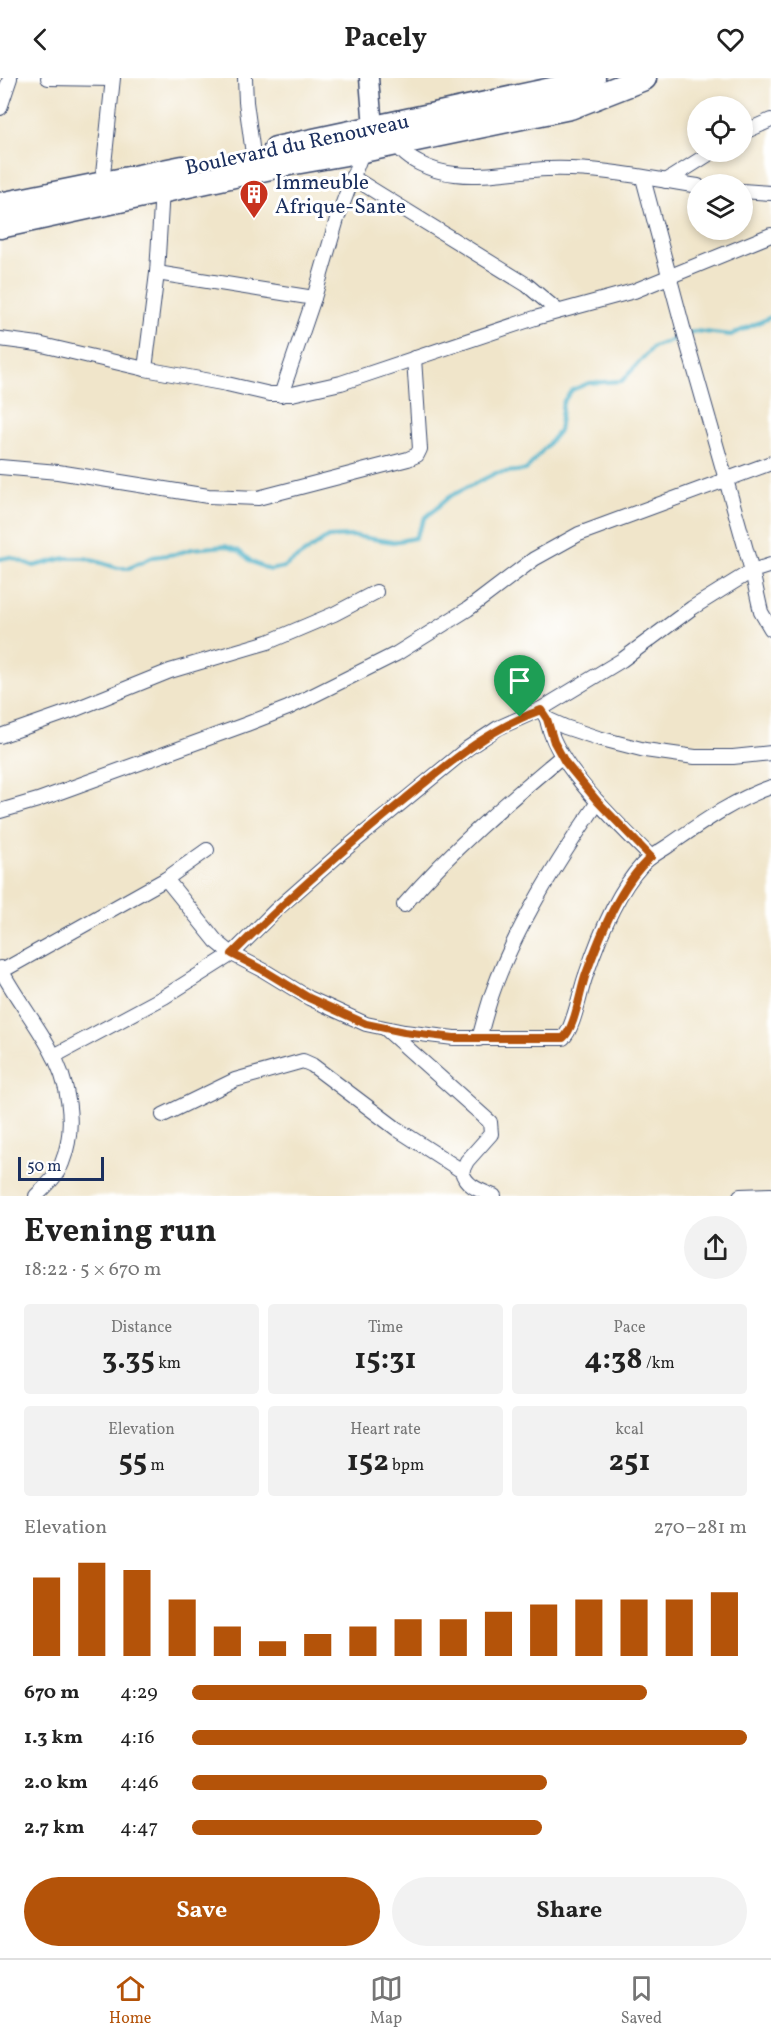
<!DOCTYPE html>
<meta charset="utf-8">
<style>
:root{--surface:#fff;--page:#f2f2f2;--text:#222;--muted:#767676;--line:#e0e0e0;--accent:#b45309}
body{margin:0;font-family:Vollkorn,serif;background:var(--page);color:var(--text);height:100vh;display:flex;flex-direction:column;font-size:22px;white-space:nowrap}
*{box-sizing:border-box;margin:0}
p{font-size:20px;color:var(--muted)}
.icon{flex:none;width:33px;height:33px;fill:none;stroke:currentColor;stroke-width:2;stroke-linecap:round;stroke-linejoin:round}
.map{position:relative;height:1118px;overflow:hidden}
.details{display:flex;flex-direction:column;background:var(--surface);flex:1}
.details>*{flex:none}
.fabs{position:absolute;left:687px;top:18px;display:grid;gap:12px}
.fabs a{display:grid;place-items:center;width:66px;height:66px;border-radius:50%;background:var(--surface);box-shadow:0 3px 9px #0003;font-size:30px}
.scale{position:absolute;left:18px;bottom:15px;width:86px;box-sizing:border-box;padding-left:6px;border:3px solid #1b2f5e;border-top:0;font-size:16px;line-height:21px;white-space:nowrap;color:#1b2f5e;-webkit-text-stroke:4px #fff;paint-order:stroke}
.pin{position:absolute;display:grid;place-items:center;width:51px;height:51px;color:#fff;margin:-62px -26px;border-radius:50% 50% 50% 0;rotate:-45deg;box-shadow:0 0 6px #0007}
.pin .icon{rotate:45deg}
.round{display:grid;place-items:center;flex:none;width:63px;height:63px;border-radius:32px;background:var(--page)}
.headline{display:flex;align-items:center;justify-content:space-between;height:102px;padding:0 24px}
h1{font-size:33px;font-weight:700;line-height:45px}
.stats{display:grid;grid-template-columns:repeat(3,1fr);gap:9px;height:102px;padding:6px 24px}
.stats div{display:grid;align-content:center;border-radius:6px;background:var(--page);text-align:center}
.stats b{font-size:30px;font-weight:700}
.stats small{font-size:16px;font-weight:400}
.stats p{font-size:16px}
.chart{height:168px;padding:12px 24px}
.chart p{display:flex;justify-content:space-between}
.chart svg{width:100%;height:108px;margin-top:6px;stroke:var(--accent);stroke-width:6}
.button{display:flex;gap:12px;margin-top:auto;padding:12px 24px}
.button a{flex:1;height:69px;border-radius:36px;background:var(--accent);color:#fff;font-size:24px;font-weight:700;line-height:69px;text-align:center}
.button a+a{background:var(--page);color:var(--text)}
ul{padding:0 24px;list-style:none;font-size:20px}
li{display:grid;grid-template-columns:96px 72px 1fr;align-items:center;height:45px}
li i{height:15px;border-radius:8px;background:var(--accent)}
header{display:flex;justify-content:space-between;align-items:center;height:78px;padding:0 24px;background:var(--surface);font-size:27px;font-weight:700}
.menu{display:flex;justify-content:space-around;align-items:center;height:84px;border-top:2px solid var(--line);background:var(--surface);font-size:16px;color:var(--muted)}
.menu a{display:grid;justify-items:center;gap:3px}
.menu .on{color:var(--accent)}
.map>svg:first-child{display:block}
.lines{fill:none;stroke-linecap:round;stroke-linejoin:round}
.stream{stroke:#48b0c7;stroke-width:4}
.street-casing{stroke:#3b4a6e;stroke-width:16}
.secondary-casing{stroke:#3b4a6e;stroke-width:21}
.highway-casing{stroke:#3b4a6e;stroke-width:27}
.street{stroke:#fff;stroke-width:14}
.secondary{stroke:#fff;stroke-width:18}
.highway{stroke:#fff;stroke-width:24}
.route-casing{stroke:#fff;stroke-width:12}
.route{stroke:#b45309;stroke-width:8}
.labels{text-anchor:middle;stroke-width:6;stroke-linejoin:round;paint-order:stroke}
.street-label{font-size:21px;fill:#1b2f5e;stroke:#fff}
.poi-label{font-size:21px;fill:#1b2f5e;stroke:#fff;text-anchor:start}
</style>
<header><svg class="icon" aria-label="back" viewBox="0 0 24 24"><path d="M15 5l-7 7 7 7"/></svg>Pacely<svg class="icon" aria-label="heart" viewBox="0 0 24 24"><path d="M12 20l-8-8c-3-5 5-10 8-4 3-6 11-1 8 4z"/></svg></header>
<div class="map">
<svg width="771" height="1118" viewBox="0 0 771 1118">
<rect width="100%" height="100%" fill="#fff"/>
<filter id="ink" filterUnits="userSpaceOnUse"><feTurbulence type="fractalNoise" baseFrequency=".0167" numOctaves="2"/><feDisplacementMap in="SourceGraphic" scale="12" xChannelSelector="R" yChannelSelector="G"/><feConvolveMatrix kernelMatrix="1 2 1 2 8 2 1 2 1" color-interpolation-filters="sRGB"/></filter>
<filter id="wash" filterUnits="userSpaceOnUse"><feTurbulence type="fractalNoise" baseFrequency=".008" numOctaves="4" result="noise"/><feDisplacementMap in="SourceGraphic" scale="24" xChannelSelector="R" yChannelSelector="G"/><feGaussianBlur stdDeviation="1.35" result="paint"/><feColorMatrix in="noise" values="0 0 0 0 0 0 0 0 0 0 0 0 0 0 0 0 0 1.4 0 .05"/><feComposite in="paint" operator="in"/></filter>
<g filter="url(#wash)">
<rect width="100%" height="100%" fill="#f0e5ca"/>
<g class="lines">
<polyline class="stream" points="0,481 10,479 34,488 65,480 85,480 118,490 129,490 153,479 175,476 192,471 225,468 239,473 252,484 270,492 284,489 328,459 354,458 393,464 415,460 425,440 450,418 496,395 526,392 559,353 563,324 572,312 589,305 622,303 653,269 695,253 731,257 771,239"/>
</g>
</g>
<g filter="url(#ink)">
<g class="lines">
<g class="street-casing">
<g id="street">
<polyline points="48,0 112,1"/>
<polyline points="245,0 246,24 253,76"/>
<polyline points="0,30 10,0"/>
<polyline points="742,55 771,42"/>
<path d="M395,61C401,82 435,94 455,96C485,100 517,92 547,91C598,89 648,100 698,108"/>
<polyline points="352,99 527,207 558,233"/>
<polyline points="643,100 686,261 752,493 761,534 771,551"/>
<polyline points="666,103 712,74"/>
<polyline points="104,111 102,106 113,0"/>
<polyline points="742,113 771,115"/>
<polyline points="157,195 314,220"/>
<polyline points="0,261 38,266 145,291 227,306 270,316 292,316 341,305 535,240 634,213 771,157"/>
<polyline points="145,291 157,195 162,111"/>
<polyline points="281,317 314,220 337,141 363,72"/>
<polyline points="0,389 58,394 208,418 258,420 408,381 417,377 420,371 414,280"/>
<polyline points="541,631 547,641 565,649 598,660 645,672 695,679 733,679 771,675"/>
<path d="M547,641C555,688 618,745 651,779"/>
<polyline points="0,658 71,633 170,593 268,564 334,536 376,514"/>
<polyline points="0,733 38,722 247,646 288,630 396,576 468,531 534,481 579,456 771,385"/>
<path d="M166,801L216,863L232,876L263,892L309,920L366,946L404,954L454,960H563C574,951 580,912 586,897C598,861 616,815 642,787C649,779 659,774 668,768C700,746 733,722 771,709"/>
<path d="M404,827C451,772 506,725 561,679"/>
<path d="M0,890C14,917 34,942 49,969C69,1003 77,1048 62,1085C57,1098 46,1108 36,1118"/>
<polyline points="2,893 166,801 207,772"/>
<path d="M386,951L490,1044L491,1056L467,1083L462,1093C465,1108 481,1113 494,1118"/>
<path d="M479,961C483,946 487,931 492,916C515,850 558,782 598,724"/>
<polyline points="54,978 164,919 232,876 276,832 343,773 468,670 498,650 541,631 622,582 692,530 737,502 752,493 771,487"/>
<polyline points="163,1037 235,1002 303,983 312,987 397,1051 462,1093"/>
<polyline points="740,1118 771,1117"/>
</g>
</g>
<g class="secondary-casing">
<polyline id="secondary" points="369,60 373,50 369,0"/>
</g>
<g class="highway-casing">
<g id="highway">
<polyline points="276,71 575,7 593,0"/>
<polyline points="0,127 183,90"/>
<polyline points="0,148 289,85 363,72 570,29 644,0"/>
</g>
</g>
<use href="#street" class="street"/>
<use href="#secondary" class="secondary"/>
<use href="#highway" class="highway"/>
</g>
</g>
<g class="lines" filter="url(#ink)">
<g class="route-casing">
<path id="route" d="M541,632L547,641L554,664L565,684L598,724L651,779C620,806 600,858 586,896C580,912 575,951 563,960H454L404,954L366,946L309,920L263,892L232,876C287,821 345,770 405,721C448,686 488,651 541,632Z"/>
</g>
<use href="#route" class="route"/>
</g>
<defs>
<g id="building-pin" transform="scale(1.5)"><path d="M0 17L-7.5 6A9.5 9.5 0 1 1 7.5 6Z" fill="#c8321e" stroke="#fff"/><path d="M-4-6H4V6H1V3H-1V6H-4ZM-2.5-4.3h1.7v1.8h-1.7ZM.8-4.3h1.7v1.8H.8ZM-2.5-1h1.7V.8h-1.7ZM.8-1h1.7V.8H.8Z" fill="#fff"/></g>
</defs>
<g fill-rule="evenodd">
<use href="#building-pin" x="254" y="116"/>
</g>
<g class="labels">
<g class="street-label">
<text transform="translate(297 66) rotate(-12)" y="7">Boulevard du Renouveau</text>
</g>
<g class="poi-label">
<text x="275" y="111">Immeuble<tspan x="275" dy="24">Afrique-Sante</tspan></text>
</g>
</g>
</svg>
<div class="fabs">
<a><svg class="icon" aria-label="locate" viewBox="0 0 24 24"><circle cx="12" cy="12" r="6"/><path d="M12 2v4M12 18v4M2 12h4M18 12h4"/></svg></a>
<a><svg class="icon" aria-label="layers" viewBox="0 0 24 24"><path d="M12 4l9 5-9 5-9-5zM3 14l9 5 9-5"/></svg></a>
</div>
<div class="scale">50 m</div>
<div class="pin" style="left:520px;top:639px;background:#1e9e55"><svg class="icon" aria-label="arrive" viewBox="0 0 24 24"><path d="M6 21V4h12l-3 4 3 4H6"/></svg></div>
</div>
<section class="details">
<div class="headline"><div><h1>Evening run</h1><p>18:22 · 5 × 670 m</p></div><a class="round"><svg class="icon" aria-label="share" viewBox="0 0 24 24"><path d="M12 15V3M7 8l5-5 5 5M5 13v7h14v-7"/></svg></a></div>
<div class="stats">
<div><p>Distance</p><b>3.35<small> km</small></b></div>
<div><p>Time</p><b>15:31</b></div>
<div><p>Pace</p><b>4:38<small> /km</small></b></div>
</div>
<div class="stats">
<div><p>Elevation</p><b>55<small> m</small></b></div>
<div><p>Heart rate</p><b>152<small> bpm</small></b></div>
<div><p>kcal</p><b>251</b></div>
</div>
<div class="chart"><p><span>Elevation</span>270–281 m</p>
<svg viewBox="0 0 160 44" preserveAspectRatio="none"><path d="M5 44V12M15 44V6M25 44V9M35 44V21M45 44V32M55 44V38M65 44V35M75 44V32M85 44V29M95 44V29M105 44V26M115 44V23M125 44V21M135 44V21M145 44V21M155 44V18"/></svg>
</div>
<ul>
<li><b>670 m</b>4:29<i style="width:82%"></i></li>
<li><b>1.3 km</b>4:16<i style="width:100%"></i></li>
<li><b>2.0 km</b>4:46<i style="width:64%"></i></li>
<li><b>2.7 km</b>4:47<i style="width:63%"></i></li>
</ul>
<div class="button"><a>Save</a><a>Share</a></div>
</section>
<nav class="menu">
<a class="on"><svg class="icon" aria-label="home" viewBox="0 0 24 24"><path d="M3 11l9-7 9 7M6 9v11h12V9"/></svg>Home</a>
<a><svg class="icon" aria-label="map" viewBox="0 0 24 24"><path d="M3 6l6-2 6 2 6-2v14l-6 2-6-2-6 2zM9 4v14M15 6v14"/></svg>Map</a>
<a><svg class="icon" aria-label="saved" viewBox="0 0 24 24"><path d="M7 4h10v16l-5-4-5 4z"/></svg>Saved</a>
</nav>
